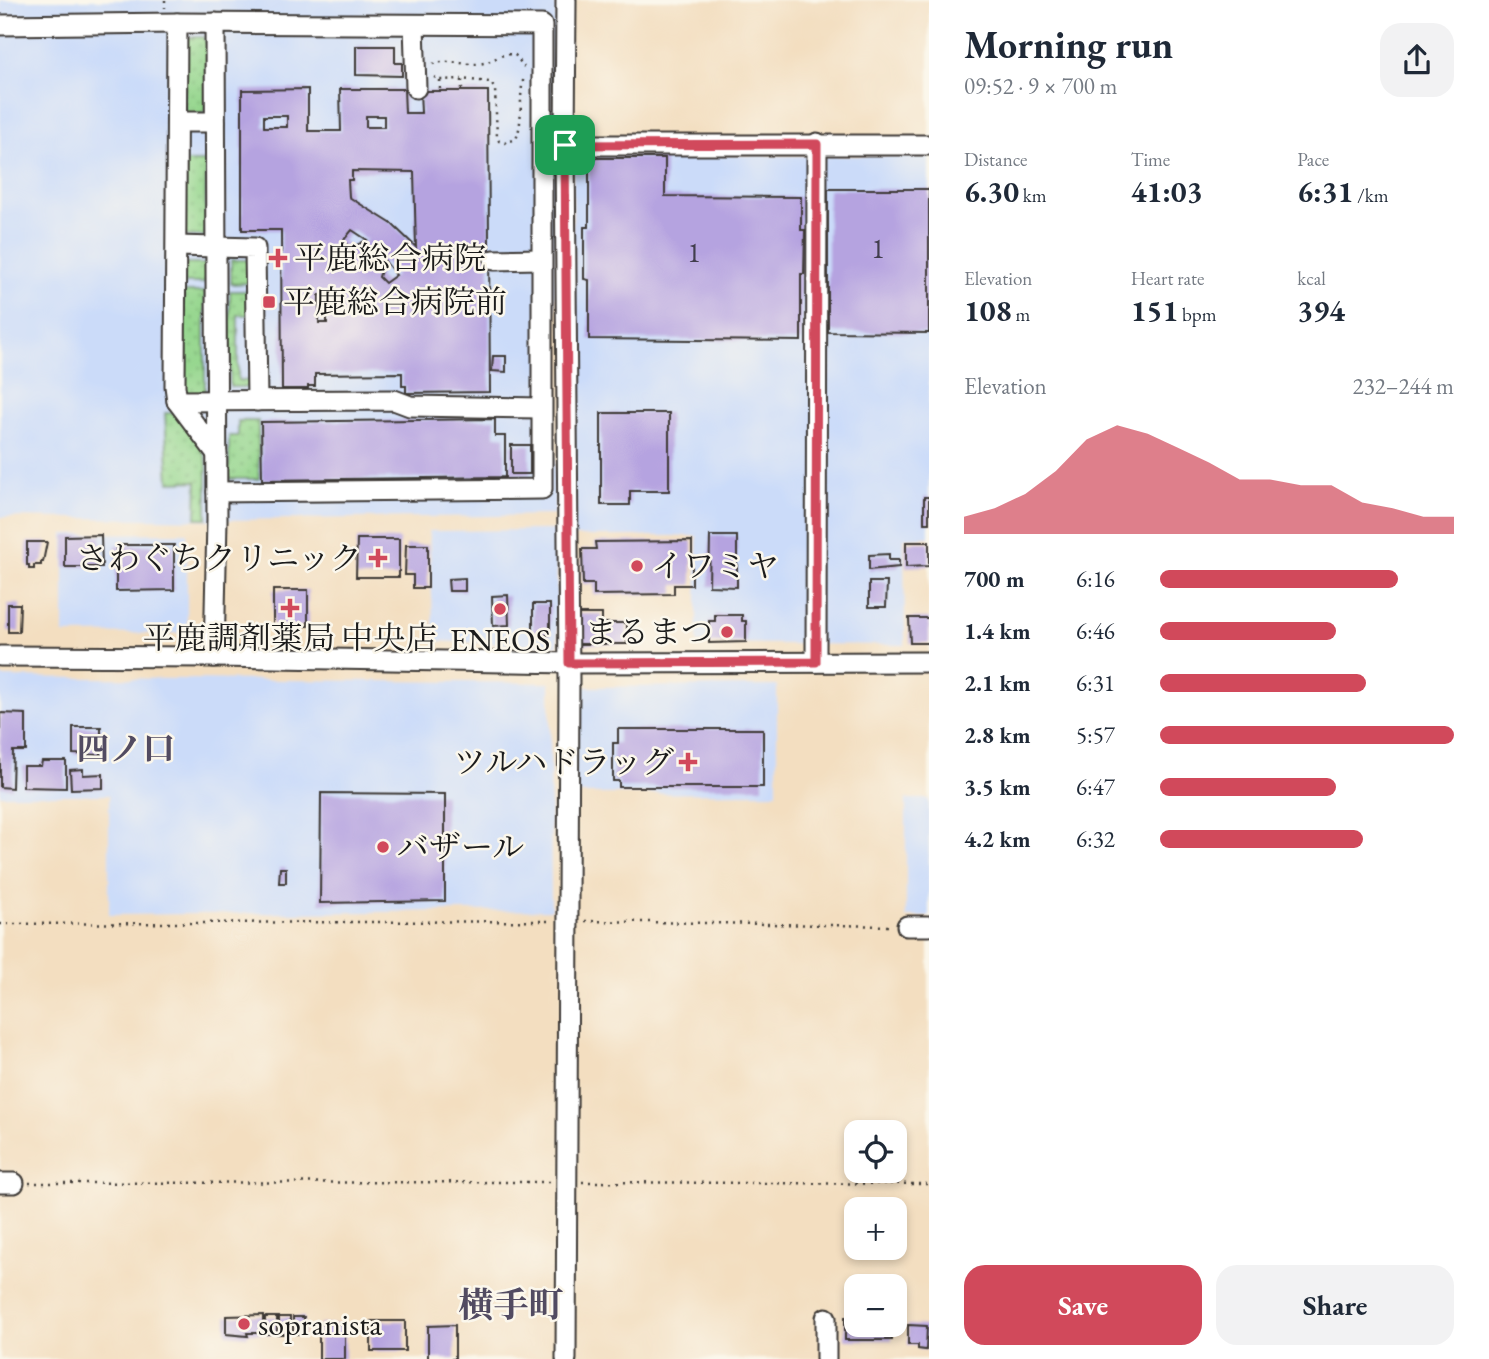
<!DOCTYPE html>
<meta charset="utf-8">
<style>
:root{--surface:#fff;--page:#f2f2f3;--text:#1f2937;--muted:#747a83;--accent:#d1495b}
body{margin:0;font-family:"EB Garamond","Noto Serif JP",serif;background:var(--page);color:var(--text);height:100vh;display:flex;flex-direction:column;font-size:26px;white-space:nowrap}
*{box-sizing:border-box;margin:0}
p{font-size:23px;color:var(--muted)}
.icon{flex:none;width:38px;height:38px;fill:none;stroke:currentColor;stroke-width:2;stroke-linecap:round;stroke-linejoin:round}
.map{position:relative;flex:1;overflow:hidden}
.sheet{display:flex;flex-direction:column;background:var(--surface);width:560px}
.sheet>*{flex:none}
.controls{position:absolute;left:844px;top:1120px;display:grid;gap:14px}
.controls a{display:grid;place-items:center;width:63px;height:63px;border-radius:14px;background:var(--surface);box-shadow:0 4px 10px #0003;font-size:35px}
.pin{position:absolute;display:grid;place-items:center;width:60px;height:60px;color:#fff;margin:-30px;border-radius:14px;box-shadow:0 4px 10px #0006}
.round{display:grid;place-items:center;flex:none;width:74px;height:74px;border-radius:21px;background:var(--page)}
.head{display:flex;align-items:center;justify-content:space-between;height:119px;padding:0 35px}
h1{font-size:38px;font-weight:700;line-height:52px}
.stats{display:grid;grid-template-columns:repeat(3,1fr);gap:10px;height:119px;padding:7px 35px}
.stats div{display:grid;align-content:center}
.stats b{font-size:30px;font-weight:700}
.stats small{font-size:19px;font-weight:400}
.stats p{font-size:19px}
.chart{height:196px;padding:14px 35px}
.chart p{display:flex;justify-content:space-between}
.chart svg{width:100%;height:126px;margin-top:7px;fill:var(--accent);opacity:.7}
.button{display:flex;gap:14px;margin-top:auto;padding:14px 35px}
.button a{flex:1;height:80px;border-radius:21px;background:var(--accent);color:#fff;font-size:28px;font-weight:700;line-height:80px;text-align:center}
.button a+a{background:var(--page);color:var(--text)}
ul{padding:0 35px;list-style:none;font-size:23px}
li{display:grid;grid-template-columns:112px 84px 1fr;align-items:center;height:52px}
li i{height:18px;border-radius:9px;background:var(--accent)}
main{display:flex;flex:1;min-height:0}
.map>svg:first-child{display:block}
.built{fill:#cbdbf9}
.grass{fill:url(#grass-dots);stroke:#587954;stroke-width:2}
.building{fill:#b5a3e0;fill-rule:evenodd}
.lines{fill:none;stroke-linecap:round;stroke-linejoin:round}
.minor-casing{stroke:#3c3935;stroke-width:23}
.path{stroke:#3c3935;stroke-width:2.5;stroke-dasharray:2 5;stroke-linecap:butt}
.minor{stroke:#fff;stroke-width:19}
.route-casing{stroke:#fff;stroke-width:14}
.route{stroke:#d1495b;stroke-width:9}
.poi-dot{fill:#d1495b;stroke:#fbf7ec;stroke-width:2.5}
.labels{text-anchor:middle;stroke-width:5;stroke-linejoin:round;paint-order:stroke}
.number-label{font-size:28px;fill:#423e4d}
.poi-label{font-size:32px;fill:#1c1c1c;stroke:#fbf7ec;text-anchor:start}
.neighbourhood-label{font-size:33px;font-weight:bold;fill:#524b61;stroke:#fbf7ec}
.quarter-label{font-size:35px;font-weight:bold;fill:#524b61;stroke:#fbf7ec}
</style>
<main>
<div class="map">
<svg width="929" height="1359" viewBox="0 0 929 1359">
<defs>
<pattern id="grass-dots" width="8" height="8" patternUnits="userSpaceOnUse" patternTransform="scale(1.75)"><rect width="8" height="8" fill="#94d68d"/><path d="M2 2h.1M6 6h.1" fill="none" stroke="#7fb779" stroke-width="1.8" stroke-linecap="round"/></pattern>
</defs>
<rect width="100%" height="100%" fill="#fbf7ec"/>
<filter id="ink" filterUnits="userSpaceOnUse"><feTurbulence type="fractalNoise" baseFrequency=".0143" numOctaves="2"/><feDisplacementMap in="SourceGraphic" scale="14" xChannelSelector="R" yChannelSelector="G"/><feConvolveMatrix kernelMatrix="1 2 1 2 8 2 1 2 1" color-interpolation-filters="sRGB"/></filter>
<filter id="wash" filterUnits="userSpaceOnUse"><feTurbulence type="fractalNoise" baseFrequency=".00686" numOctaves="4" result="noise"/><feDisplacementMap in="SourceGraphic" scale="28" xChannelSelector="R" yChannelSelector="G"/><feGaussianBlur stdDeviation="1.57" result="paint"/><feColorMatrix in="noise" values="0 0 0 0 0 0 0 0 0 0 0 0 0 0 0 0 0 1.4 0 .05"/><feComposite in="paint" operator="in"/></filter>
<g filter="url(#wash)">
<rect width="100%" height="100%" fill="#f3dec0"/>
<g class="built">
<polygon points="0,0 556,0 555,515 217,520 0,517"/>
<polygon points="573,155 929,156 929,537 904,538 905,645 697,643 697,536 571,536"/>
<polygon points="556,530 558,646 434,641 429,531"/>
<polygon points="187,533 187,633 64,634 64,534"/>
<polygon points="0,677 550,683 551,910 109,915 109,795 0,795"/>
<polygon points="777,686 777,793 574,794 574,687"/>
<rect x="906" y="799" width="23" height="118"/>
</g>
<g class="grass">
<polygon points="190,37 203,37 207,44 206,110 201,114 189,114 184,107 185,39"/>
<polygon points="184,162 206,162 205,236 184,236"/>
<polygon points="231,260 251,260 251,283 231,284"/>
<polygon points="184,264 206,264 205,283 184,283"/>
<polygon points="230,291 250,291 250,315 238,315 238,380 250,381 250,387 230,387"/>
<polygon points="183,292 205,292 205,396 188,394 183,388"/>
<polygon points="165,413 181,413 204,453 207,463 207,518 196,518 197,481 169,482"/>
<polygon points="238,421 258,421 259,479 229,479 229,436 238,436"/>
</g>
<g id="blocks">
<g class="building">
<polygon points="356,46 395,46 395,63 402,63 402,76 356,75"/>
<path d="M308,89V131H341L340,89H404L405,113H421L420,91H488L490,392L406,393V386H402V373L315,374V386H308V389H282L281,230H242V90ZM264,116H287V127H264ZM366,116H384V127H366ZM352,171L414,172L416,247L392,224L349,197L348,180H352ZM352,230L367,240L351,248L343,241ZM384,260L396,275L385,283L379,277ZM319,295H327V323H319Z"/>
<polygon points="589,158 665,158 665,196 801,197 801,230 805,230 804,274 801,274 801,341 589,339 589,280 584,279 584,227 589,227"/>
<polygon points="828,189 929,189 929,333 828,332"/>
<polygon points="493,356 506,356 506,372 492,371"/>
<polygon points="601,413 669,413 669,491 630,491 630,505 601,505"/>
<polygon points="495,419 495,436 505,436 505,477 262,480 261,422"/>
<rect x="511" y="445" width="19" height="29"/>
<rect x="924" y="497" width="5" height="26"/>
<polygon points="101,535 102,567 65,567 65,536"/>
<polygon points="710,536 737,536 737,587 709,586"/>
<polygon points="357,539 399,539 399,577 356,577"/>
<polygon points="692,541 692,585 674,585 674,594 594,595 594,584 583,584 582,549 596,549 595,542"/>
<polygon points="27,542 47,542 43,562 41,562 41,565 34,565 34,569 29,569 29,565 27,565"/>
<polygon points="906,542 929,542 929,566 906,567"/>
<polygon points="116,545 174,545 174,590 116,591"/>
<polygon points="406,545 428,545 428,588 413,588 413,575 405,575"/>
<polygon points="889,554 889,560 899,560 899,567 869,570 869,555"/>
<polygon points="465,578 465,591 449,591 448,579"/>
<polygon points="869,582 887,582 886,607 869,607"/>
<rect x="273" y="590" width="35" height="36"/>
<polygon points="508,595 509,625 493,626 492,596"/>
<polygon points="8,604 20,604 19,632 8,632"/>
<rect x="533" y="604" width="17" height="31"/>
<polygon points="575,614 602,614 602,623 627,623 627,644 575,644"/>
<polygon points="715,615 742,615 742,621 746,621 746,642 709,643 709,621 715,621"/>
<polygon points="909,618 929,618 929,643 910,643"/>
<polygon points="0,713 26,714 26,751 13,751 12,788 0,787"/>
<polygon points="73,727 101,727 101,755 73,754"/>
<polygon points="618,729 763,729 763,787 619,787 619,781 613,781 613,743 618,743"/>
<polygon points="42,761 66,761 66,788 23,787 23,766 41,766"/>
<polygon points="83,769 83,775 103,774 103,788 71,789 70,770"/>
<polygon points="321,793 445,794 445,901 320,903"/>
<polygon points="280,868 286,868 286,883 279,883"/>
<polygon points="263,1315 263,1333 247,1333 248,1336 226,1334 226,1316"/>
<rect x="265" y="1317" width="12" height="17"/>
<rect x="279" y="1317" width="11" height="17"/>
<rect x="293" y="1317" width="11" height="17"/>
<polygon points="845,1317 856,1317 856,1325 892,1325 892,1340 845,1340"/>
<rect x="371" y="1321" width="34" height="30"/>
<rect x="319" y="1324" width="26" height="35"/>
<polygon points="455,1325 455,1359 428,1359 428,1326"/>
<polygon points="908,1325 927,1326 926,1350 918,1349 918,1345 908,1345"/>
</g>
</g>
</g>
<g filter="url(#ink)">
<use href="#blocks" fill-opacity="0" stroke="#3c3935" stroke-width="2"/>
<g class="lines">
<g class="minor-casing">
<g id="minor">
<polyline points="177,23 175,386 177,401 217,454"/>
<polyline points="0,25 177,23 542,25 542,489 217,492"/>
<polyline points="414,25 416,88"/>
<polyline points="178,122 215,122"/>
<polyline points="565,145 929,145"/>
<polyline points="177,246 255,248 257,401"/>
<polyline points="494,260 541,259"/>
<polyline points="177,401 394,400 410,406 541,408"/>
<polyline points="0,656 214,657 569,663 929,662"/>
<polyline points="214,657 217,520 215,23"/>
<polyline points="816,662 817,143"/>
<polyline points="907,926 929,926"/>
<polyline points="0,1183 14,1183"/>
<polyline points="566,1359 569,679 565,145 566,0"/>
<polyline points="826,1359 826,1318"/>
</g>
</g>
<g class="path">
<polyline points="165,0 165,8"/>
<path d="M433,64C449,58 467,67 484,63C496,60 501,52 515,55L524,67"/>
<polyline points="434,77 440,80 462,79"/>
<polyline points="440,80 440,90"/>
<path d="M462,89V79L490,82L495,89L497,137L499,141L505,143L516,139C524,120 518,97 524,77"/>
<polyline points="585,921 890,926"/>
<polyline points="0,924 550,921"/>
<polyline points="582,1182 929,1184"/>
<polyline points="29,1183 551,1182"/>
</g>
<use href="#minor" class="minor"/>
</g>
</g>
<g class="lines" filter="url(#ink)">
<g class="route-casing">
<polygon id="route" points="817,144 816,662 569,663 565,145"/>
</g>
<use href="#route" class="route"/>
</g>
<g class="poi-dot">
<path d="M274.5 247.5h7v7h7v7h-7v7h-7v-7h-7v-7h7z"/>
<rect x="262" y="295" width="14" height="14" rx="3.5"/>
<path d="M374.5 547.5h7v7h7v7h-7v7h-7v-7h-7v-7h7z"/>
<circle cx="637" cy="566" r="7"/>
<path d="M286.5 597.5h7v7h7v7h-7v7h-7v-7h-7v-7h7z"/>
<circle cx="500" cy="609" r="7"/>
<circle cx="727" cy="632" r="7"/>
<path d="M684.5 751.5h7v7h7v7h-7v7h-7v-7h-7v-7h7z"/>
<circle cx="383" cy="847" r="7"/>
<circle cx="244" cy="1324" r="7"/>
</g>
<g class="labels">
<g class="number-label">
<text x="878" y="258">1</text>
<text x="694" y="262">1</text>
</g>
<g class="poi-label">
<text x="294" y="269">平鹿総合病院</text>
<text x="283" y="313">平鹿総合病院前</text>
<text x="362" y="569" text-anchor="end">さわぐちクリニック</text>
<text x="651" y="577">イワミヤ</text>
<text x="713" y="643" text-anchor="end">まるまつ</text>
<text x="290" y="649" text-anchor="middle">平鹿調剤薬局 中央店</text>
<text x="500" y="651" text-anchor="middle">ENEOS</text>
<text x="674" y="773" text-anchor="end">ツルハドラッグ</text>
<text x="397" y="858">バザール</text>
<text x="258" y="1335">sopranista</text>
</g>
<g class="neighbourhood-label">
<text x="126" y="760">四ノ口</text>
</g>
<g class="quarter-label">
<text x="511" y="1317">横手町</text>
</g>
</g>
</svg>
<div class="controls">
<a><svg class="icon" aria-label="locate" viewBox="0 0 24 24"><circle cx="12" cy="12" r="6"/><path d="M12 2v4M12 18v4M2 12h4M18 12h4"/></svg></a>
<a>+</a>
<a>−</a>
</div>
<div class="pin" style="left:565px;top:145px;background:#1e9e55"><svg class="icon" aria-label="arrive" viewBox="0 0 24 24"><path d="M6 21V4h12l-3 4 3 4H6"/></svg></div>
</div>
<section class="sheet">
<div class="head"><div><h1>Morning run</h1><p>09:52 · 9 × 700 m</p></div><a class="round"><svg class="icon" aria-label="share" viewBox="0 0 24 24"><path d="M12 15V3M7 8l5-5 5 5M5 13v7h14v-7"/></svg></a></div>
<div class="stats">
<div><p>Distance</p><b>6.30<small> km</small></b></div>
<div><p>Time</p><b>41:03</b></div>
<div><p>Pace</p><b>6:31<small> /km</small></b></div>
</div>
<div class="stats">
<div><p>Elevation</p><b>108<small> m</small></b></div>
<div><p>Heart rate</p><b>151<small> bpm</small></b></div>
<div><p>kcal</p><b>394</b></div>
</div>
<div class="chart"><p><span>Elevation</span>232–244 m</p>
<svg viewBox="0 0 160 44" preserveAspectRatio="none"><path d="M0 44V38L10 35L20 30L30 22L40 11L50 6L60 9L70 14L80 19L90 25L100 25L110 27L120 27L130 33L140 35L150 38L160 38V44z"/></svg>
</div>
<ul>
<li><b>700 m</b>6:16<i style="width:81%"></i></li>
<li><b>1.4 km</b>6:46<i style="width:60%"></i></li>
<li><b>2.1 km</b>6:31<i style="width:70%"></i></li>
<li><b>2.8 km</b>5:57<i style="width:100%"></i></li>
<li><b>3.5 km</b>6:47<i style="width:60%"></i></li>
<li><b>4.2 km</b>6:32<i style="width:69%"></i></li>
</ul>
<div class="button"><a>Save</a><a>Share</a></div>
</section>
</main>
